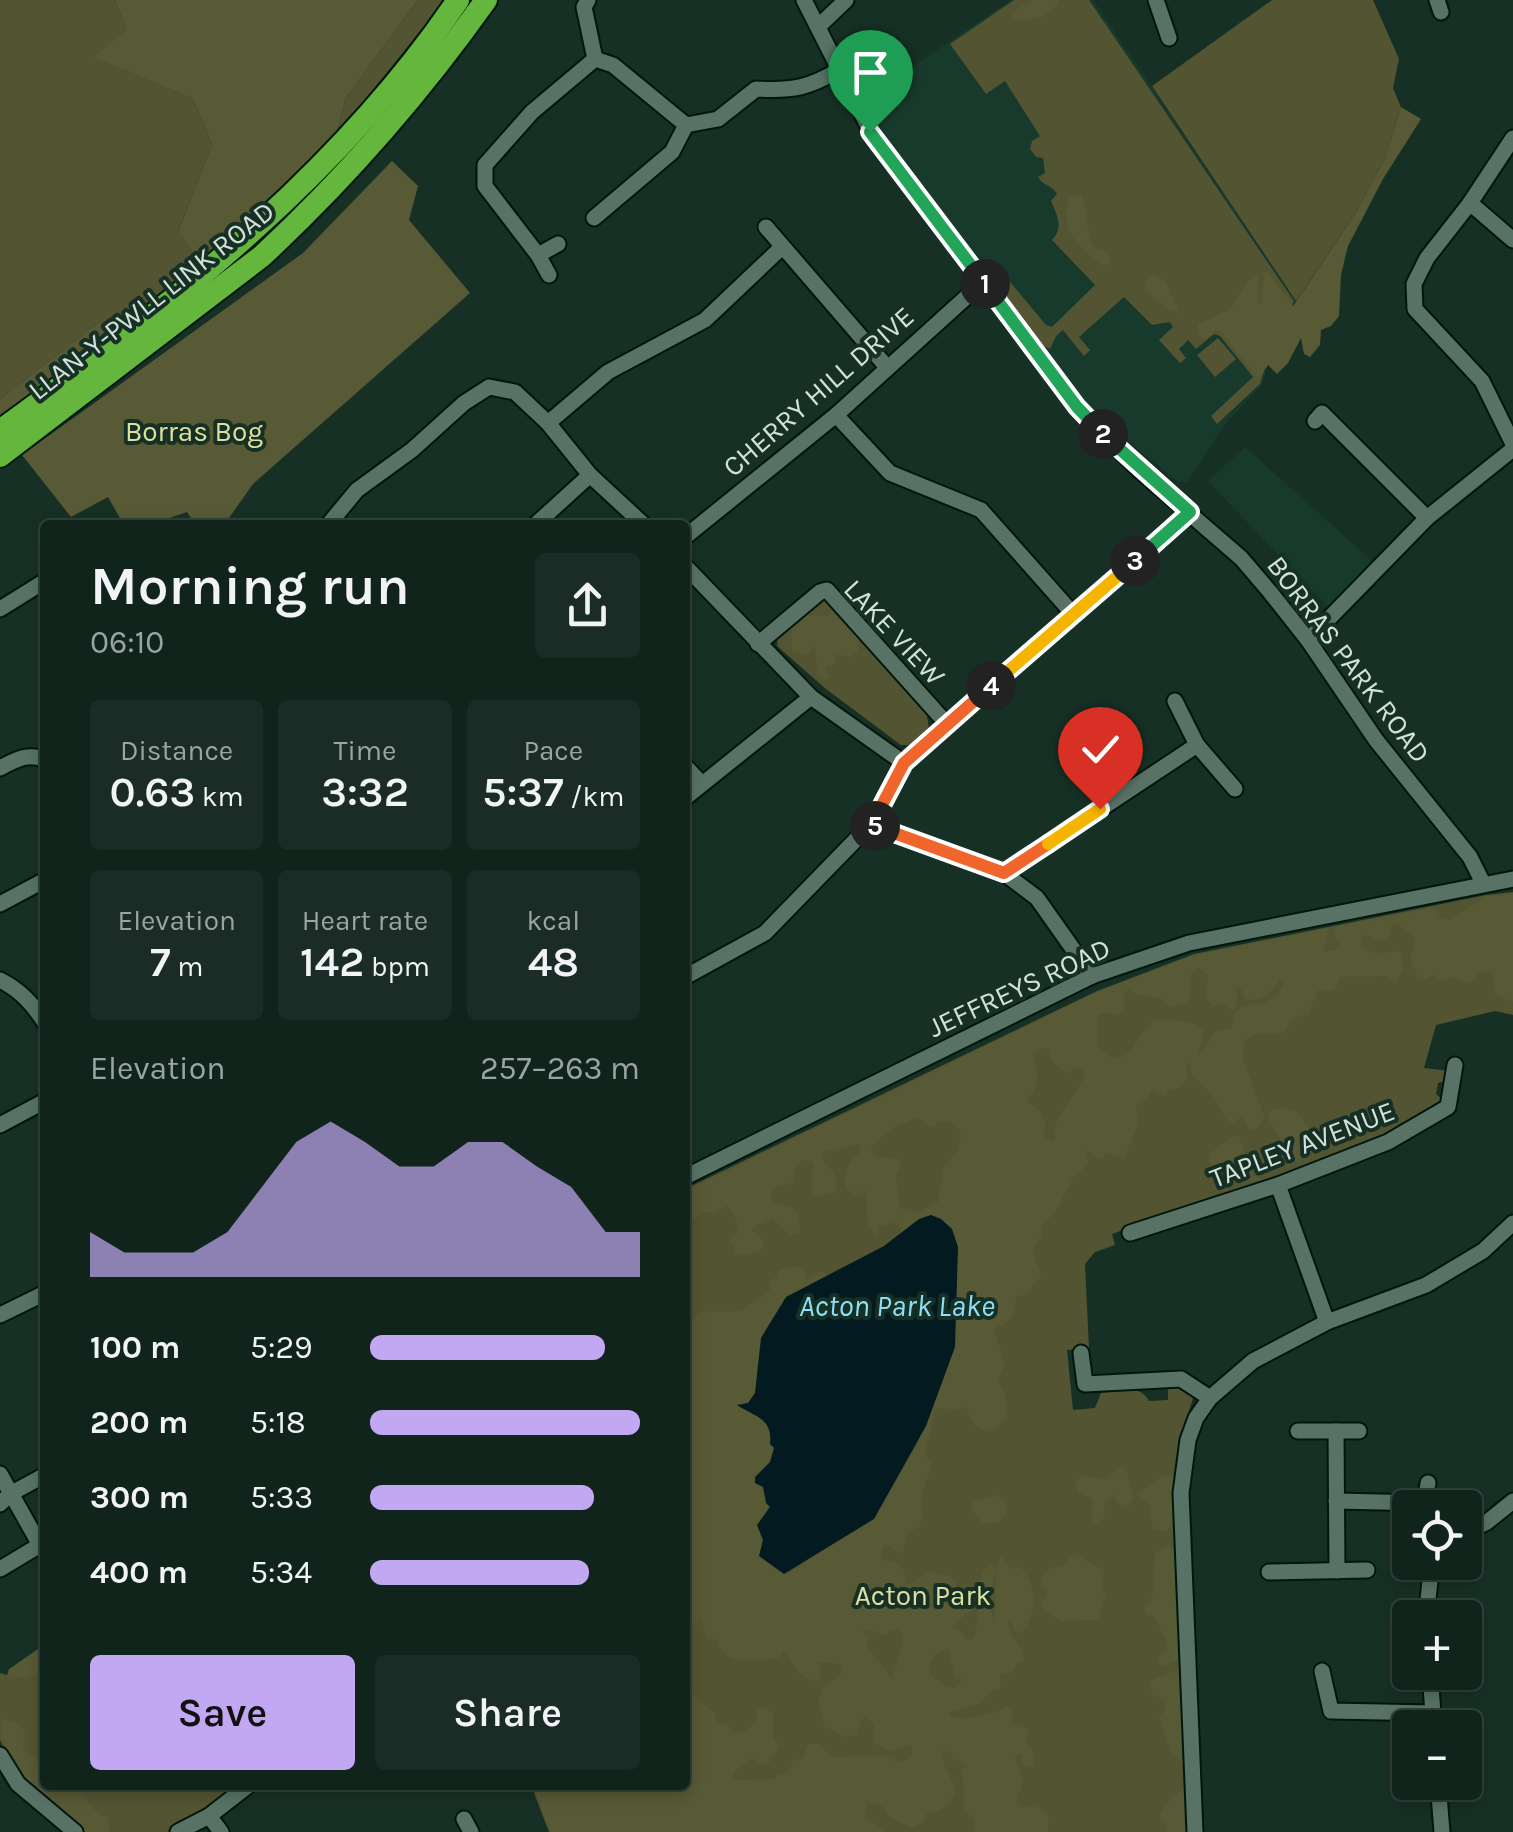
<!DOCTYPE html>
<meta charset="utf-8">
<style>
:root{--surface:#11241c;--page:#1a2c25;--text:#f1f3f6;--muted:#9ca4a3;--line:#30413b;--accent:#c2a7f2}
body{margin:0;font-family:Karla,sans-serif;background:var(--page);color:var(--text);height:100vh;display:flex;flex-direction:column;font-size:38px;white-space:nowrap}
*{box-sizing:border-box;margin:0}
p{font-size:32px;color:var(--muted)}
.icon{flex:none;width:55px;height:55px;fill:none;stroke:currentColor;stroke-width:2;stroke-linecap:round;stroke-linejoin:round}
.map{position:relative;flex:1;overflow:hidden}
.details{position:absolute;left:40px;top:520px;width:650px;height:1270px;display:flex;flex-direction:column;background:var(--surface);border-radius:10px;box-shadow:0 5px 15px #0003,0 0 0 2px var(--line)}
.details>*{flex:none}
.buttons{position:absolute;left:1392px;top:1490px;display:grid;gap:20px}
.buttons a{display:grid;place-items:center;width:90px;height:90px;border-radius:10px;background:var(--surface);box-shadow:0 5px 15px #0003,0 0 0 2px var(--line);font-size:50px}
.pin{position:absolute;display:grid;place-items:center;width:85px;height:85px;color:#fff;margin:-102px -42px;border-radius:50% 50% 50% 0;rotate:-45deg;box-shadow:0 0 10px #0007}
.pin .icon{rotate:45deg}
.km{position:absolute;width:50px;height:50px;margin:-25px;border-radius:50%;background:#222;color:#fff;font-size:28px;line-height:50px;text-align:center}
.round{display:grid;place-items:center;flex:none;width:105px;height:105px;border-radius:10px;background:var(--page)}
.summary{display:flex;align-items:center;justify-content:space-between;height:170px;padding:0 50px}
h1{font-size:55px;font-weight:600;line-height:75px}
.metrics{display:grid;grid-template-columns:repeat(3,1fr);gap:15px;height:170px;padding:10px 50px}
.metrics div{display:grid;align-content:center;border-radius:10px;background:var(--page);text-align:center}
.metrics b{font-size:42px;font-weight:600}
.metrics small{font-size:28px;font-weight:400}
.metrics p{font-size:28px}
.chart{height:280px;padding:20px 50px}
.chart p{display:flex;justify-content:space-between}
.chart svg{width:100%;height:180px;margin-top:10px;fill:var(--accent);opacity:.7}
.cta{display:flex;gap:20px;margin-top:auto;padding:20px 50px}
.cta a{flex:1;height:115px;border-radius:10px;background:var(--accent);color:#111;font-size:40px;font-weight:600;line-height:115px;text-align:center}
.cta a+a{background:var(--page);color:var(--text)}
ul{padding:0 50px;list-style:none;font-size:32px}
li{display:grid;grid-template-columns:160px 120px 1fr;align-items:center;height:75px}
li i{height:25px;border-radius:12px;background:var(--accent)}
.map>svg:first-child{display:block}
.built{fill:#183a2c}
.green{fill:#535431}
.forest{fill:#585935;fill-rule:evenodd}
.water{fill:#031a20}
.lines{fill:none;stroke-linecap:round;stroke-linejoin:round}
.minor-casing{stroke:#01170e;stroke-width:19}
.highway-casing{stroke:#01170e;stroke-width:26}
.minor{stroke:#587366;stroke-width:15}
.highway{stroke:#65b63d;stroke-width:22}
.split-1-casing{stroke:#fff;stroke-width:20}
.split-2-casing{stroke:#fff;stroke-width:20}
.split-3-casing{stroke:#fff;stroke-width:20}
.split-4-casing{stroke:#fff;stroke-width:20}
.split-5-casing{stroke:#fff;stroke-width:20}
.split-6-casing{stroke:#fff;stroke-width:20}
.split-7-casing{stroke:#fff;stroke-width:20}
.split-1{stroke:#22a559;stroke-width:12}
.split-2{stroke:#22a559;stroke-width:12}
.split-3{stroke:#22a559;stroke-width:12}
.split-4{stroke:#f5b400;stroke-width:12}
.split-5{stroke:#f0652b;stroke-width:12}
.split-6{stroke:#f0652b;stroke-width:12}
.split-7{stroke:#f5b400;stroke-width:12}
.labels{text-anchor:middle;stroke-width:8;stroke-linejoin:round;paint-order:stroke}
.street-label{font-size:28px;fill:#d2e1d9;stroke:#173025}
.park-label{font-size:28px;fill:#dde09f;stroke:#173025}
.water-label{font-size:30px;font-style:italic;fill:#8edef5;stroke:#173025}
</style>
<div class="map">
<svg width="1513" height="1832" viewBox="0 0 1513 1832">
<rect width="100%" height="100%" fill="#173025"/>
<g class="built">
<polygon points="1011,0 1093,0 1296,301 1270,358 1262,385 1226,423 1187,483 1177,481 1088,408 1041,345 991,286 857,104"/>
<polygon points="1245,447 1380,568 1334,613 1208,481"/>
</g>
<g class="green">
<polygon points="0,0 115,0 126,29 94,57 193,99 212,144 178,232 217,254 120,333 99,322 0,399"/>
<polygon points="418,0 445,0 336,136 346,98"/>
<path d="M1014,0H1089L1294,301L1268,358L1260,384L1217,424L1211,416L1253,377L1220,336L1214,334L1196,349L1188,340L1179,349L1186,358L1180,363L1159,340L1173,327L1170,322L1152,325L1124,297L1079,337L1090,350L1084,356L1063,330L1056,336L1050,349L1042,345L1000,288L1006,277L1046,325L1052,327L1095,285L1052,240C1064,228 1057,215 1051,201L1057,194C1052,185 1043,186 1038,177L1045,173L1043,158L1036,157L1030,149L1032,141L1040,136L1005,81L986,94L950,44Z"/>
<polygon points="1272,0 1373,0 1399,59 1393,88 1401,107 1384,160 1355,214 1296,301 1152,86"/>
<polygon points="1218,338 1236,359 1215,377 1197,355"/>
<polygon points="819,600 833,603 930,713 927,716 929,729 914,745 901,745 826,689 777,646 778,633"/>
<path d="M1513,892V1015L1495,1011L1436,1025L1424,1068L1450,1071L1445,1081L1438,1083L1436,1094L1442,1099L1438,1107L1400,1124L1377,1142L1112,1234L1115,1245L1095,1252L1085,1264L1089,1348L1067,1350L1073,1410L1095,1408L1101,1393C1118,1391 1140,1383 1149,1401L1168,1400V1387H1181L1193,1398L1180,1439L1175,1480V1552L1191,1832H549L531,1785H685V1189L1097,991L1194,954L1486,895Z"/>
<polygon points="45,1644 45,1785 240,1785 168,1832 84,1832 29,1787 6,1754 0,1740 0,1673 7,1675 9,1669"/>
</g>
<g class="forest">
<polygon points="115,0 418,0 346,98 336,136 217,254 192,249 178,232 212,144 193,99 93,57 126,29"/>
<path d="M1033,0H1059C1052,16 1027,26 1011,18L1018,8Z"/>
<polygon points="1401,107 1421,119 1383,179 1348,246 1341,275 1339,316 1331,326 1321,330 1320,345 1310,357 1304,354 1301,338 1288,363 1277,374 1268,365 1258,379 1222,333 1215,331 1205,340 1198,335 1198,325 1230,309 1250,278 1258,275 1258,300 1261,305 1265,269 1293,306 1355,214 1384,160"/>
<polygon points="392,161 418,186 409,220 470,293 253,484 224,525 196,525 187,512 149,525 124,525 108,497 71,517 22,455 303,253"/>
<path d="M1082,195C1089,213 1085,231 1095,248L1108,252L1111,261L1104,266C1079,250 1057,228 1070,196Z"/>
<polygon points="1153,275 1166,281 1179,313 1168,310 1145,289 1145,279"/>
<polygon points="99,322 113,326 120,333 0,425 0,399"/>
<path d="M837,610C848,624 862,633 858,651L850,657L835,654V664L825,667L829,678L822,679L817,673L815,646L806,655L792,651L791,625L806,615L828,616L830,611Z"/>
<path d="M1513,894V1002L1495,995L1492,971L1478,973L1470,984L1454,977L1438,981L1434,975L1425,979L1417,976L1410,957L1415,944L1413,935L1396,924L1391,926L1392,932L1387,938L1375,941L1365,934L1361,942L1362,948L1374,953L1400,951L1404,969L1397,982L1392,983L1387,976L1340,977L1338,985L1332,991L1318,990L1309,1013L1294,1018L1284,1033L1255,1035L1244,1040L1243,1060L1265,1117L1256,1130L1248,1129L1241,1113L1240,1119L1233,1123L1227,1121L1212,1094L1193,1076L1187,1060V1079L1183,1086L1168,1091L1166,1097L1152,1089L1148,1097L1136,1104L1138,1125L1125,1157L1108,1154L1099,1159L1085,1150L1089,1160L1080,1173L1076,1172L1054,1214L1042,1225L1041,1237L1032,1252L1042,1276L1025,1295L1015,1297C1019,1309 1011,1319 1001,1326L997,1325L994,1331L1005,1364L998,1381L1004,1390L1008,1416L992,1432C974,1430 970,1422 967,1406L961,1410L936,1408L925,1454L932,1464L921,1497L923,1515L919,1527L906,1534L903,1552L899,1553L885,1544L880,1558L902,1566L908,1585L928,1572C956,1575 954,1577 963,1601L970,1599L975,1603L972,1613L968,1612L952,1627L963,1634L966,1640H971L975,1634L979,1605L974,1598L983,1572L991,1564L997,1569L988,1599L994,1623C997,1605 994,1570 1001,1556L1011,1569L1019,1566C1037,1581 1039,1617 1020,1633L1014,1631L1011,1618L1008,1622C1010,1638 1024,1645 1024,1661L1017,1663L1012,1672L1000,1675L1001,1689L989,1693L980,1703L949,1713L950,1716C966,1721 994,1715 1008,1705L1012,1709V1725L1029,1729L1026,1743L1034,1754L1033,1766L1027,1768L1021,1761L1022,1755H1015L1023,1783L1016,1801L1019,1806L1038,1807L1049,1817L1048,1832H975V1820L964,1809L963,1776L960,1773L961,1768H967L958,1759L953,1761L950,1752L943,1751C942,1767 952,1777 956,1792C949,1805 943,1811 927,1813L921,1824L912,1828L888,1816L884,1807L868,1802L865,1818L886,1832H551L533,1785H685V1687L714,1713L718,1724L728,1725L733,1733L744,1732L758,1720L755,1711L763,1707L773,1712V1736L780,1746L769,1763L760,1765L751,1758L734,1773L733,1780L775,1779L777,1774L788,1773L793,1760L802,1759L808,1744H819L831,1757L885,1756L900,1763L912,1755V1745L889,1751L873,1742L874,1725L866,1715L860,1723L857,1735L845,1737L824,1726L818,1700L824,1685L841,1675L843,1667L840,1664L818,1662L821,1670L820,1681C796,1681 796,1665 783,1650L779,1658C757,1660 722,1669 718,1640L707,1638L701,1619L691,1625L685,1620V1339C697,1302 703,1314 734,1311C745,1310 762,1297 770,1290L768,1282L776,1277L779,1270L796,1266L803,1269L807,1280L821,1271L828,1275L753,1399L740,1408C759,1416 773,1421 770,1444L774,1447L770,1462L763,1471C763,1489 777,1508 760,1519C758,1540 764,1562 784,1574L798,1568L896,1481L919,1442L900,1227L898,1222L877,1227L880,1234L876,1237L868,1227L866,1190L853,1196C838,1184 846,1161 861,1152L858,1144L835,1152L828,1150L822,1158C829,1171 844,1176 834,1194L815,1196L811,1189L813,1162L804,1160L796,1166L793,1182L771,1190V1202L791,1207L799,1215L800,1233L789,1235L772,1218L753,1227L752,1231L762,1239L764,1246L761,1251L745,1256L733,1254L735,1247L729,1240L738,1231L736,1218L727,1206L714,1212H701L696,1218L685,1223V1191L1097,992L1194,955L1329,928L1324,951H1336L1341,945L1335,939V927L1435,907L1441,918L1450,920L1487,896ZM1198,968L1208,976C1207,989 1201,993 1212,1006L1227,1004L1233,1011L1238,999L1235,988L1239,986L1247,1000C1261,1001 1274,991 1280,979L1285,980C1269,1017 1249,995 1236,1012C1232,1017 1233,1024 1231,1029L1217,1030L1198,1055L1204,1031L1189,1021L1154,1020L1140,1035L1131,1052L1115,1059L1097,1047V1016L1100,1013L1119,1014L1123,1010L1125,991L1132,989L1134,994L1159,998L1173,1007L1189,1002L1192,972ZM1045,1048L1050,1050C1049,1065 1059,1064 1067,1074L1077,1067L1083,1070L1084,1078L1055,1124V1141L1043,1138C1048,1119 1044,1112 1027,1101C1039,1087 1040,1075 1034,1058L1038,1050ZM917,1118L930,1127L941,1122L953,1123L961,1133L958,1150L944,1167L938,1202L916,1213L909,1208L900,1209L896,1177L902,1164L897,1159L875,1156L871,1146L897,1126ZM866,1629L885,1636L891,1630L899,1629L904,1641L892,1678L866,1646L869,1638L863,1631ZM944,1650L949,1651L955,1678L962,1680L955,1688C943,1685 931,1680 928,1667L936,1654Z"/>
<polygon points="1282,1108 1295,1110 1310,1128 1331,1137 1338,1146 1302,1154 1298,1161 1288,1166 1280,1137 1268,1119 1270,1110"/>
<path d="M1233,1136H1239L1253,1176L1266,1180C1253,1185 1242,1177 1230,1182L1210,1163L1209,1154Z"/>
<polygon points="1118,1467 1126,1469 1133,1497 1129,1506 1119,1504 1114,1495 1104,1505 1105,1517 1099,1523 1093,1523 1091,1513 1093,1499 1079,1493 1074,1481 1083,1476 1108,1479"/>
<polygon points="1164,1475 1174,1477 1174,1511 1168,1532 1153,1529 1149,1501 1140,1499 1136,1493"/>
<polygon points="998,1495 1005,1502 1007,1513 998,1523 982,1523 970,1508 974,1501"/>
<polygon points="1170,1546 1174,1552 1180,1660 1161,1667 1156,1660 1167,1651 1166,1640 1154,1617 1147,1615 1144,1608 1152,1596 1155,1552"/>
<polygon points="1074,1553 1104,1570 1102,1592 1106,1597 1098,1620 1061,1621 1042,1608 1041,1600 1046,1597 1047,1589 1041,1584 1042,1575 1052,1567 1061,1567"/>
<polygon points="39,1650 45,1652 45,1671 37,1672 26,1679 8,1674 10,1669"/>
<polygon points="1181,1668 1187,1760 1183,1763 1171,1754 1159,1717 1166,1708 1164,1700 1153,1695 1150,1687 1152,1680"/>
<polygon points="3,1719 21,1725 25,1733 23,1749 45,1767 45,1785 74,1785 99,1815 108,1816 110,1832 87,1832 29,1786 0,1737"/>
<polygon points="1183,1790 1187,1790 1189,1832 1167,1832 1166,1823 1161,1820 1160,1813 1173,1795"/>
</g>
<path class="water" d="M931,1215L941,1219L952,1229L958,1247L955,1347L926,1426L874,1519L784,1574L759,1556L763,1540L757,1525L770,1507L766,1503L763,1487L755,1483V1477L770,1462L774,1448L770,1444C773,1418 755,1417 737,1405L748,1403L755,1393L761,1338L786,1297L884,1246L919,1219Z"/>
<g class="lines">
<g class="minor-casing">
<g id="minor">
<polyline points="588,0 584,7 595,59"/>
<polyline points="804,0 871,132 1077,407 1138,469 1241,558 1270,592 1308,640 1376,740 1470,857 1483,883"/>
<polyline points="1156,0 1169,38"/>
<polyline points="1437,0 1441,12"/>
<polyline points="819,26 846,0"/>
<polyline points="1513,138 1470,203 1427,258 1414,284 1415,309 1482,381 1513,444"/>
<polyline points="1470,203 1513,240"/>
<polyline points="594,218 672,152 686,125"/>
<polyline points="766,227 886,366"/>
<polyline points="538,255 558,244"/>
<path d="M549,275L538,255L485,186V165L532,112L595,59L613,65L686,125L718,119L756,89C794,91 808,88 841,69"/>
<polyline points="836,415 890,473 981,510 1074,615"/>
<polyline points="1315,421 1322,413 1427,518"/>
<polyline points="548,423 608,372 705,320 782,247"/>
<polyline points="328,525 357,490 412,450 464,403 489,387 515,392 548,423 590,475 644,525"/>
<polyline points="535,525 590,475"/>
<polyline points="685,537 836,415 983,282"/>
<polyline points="685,566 811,697 904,763"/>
<polyline points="0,609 45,581"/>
<polyline points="1308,640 1427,518 1513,449"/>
<polyline points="758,644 820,592 827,590 947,724"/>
<polyline points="1175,701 1197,745 1235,789"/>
<polyline points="685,766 702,784"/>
<path d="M0,768C15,760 29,752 45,760"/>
<polyline points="685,798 811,697"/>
<polyline points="871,824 1004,873 1037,898 1092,976"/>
<polyline points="1004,873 1197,745"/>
<polyline points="0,904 45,880"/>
<polyline points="685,977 765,933 871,824 904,763 1190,512"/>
<path d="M0,980C21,991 32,1003 45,1023"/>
<polyline points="0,1125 45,1101"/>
<polyline points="685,1177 1092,976 1189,943 1513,879"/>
<polyline points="1278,1185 1327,1322"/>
<polyline points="1130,1233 1278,1185 1388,1142 1448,1107 1455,1065"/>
<polyline points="0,1315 45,1293"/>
<polyline points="1081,1353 1085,1384 1181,1379 1210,1398"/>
<polyline points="1298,1431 1359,1431"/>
<polyline points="1336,1431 1337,1571"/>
<polyline points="0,1474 40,1545"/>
<polyline points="1336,1501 1425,1503 1427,1508"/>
<polyline points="1425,1503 1428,1483"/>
<polyline points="0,1504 10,1494 45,1475"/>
<polyline points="1465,1533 1487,1522 1513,1501"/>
<polyline points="0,1569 45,1542"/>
<polyline points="1269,1572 1367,1570"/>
<polyline points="1426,1618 1432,1562"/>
<polyline points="1322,1671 1331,1711 1433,1713"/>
<polyline points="1430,1672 1434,1728"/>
<polyline points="0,1755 18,1784 75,1832"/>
<polyline points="1438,1782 1442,1832"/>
<polyline points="209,1816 221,1832"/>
<polyline points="464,1819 471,1832"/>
<polyline points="178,1832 209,1816 249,1785"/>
<polyline points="1195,1832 1181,1493 1188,1440 1196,1418 1210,1398 1253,1361 1327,1322 1426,1285 1483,1251 1513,1223"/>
</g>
</g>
<g class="highway-casing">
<g id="highway">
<path d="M0,431C168,308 340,175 458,0"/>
<path d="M0,456L262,256C345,179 420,93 486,0"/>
</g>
</g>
<use href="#minor" class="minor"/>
<use href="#highway" class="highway"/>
</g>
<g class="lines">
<g class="split-1-casing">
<polyline id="split-1" points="870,132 985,284"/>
</g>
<g class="split-2-casing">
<polyline id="split-2" points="985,284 1077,407 1103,434"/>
</g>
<g class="split-3-casing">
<polyline id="split-3" points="1103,434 1190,512 1135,561"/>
</g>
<g class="split-4-casing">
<polyline id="split-4" points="991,686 1135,561"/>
</g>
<g class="split-5-casing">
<polyline id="split-5" points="875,826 872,824 904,763 991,686"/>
</g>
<g class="split-6-casing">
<polyline id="split-6" points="875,826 1004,873 1048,844"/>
</g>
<g class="split-7-casing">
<polyline id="split-7" points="1048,844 1100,809"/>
</g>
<use href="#split-1" class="split-1"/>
<use href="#split-2" class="split-2"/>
<use href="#split-3" class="split-3"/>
<use href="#split-4" class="split-4"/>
<use href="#split-5" class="split-5"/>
<use href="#split-6" class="split-6"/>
<use href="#split-7" class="split-7"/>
</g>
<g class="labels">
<g class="street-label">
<text transform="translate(151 300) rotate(-38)" y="10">LLAN-Y-PWLL LINK ROAD</text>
<text transform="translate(818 391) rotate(-41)" y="10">CHERRY HILL DRIVE</text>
<text transform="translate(895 632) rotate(47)" y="10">LAKE VIEW</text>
<text transform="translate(1349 659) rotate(53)" y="10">BORRAS PARK ROAD</text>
<text transform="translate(1019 987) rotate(-25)" y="10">JEFFREYS ROAD</text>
<text transform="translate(1302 1144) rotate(-21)" y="10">TAPLEY AVENUE</text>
</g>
<g class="park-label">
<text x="194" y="441">Borras Bog</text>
<text x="923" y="1605">Acton Park</text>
</g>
<g class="water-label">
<text x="897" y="1316">Acton Park Lake</text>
</g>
</g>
</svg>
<div class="buttons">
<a><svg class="icon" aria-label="locate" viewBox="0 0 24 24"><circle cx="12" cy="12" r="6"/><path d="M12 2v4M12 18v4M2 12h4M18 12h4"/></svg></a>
<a>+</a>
<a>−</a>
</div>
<div class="pin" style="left:870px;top:132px;background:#1e9e55"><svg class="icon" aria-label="arrive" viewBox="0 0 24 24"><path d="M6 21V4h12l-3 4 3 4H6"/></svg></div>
<div class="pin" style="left:1100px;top:809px;background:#d93025"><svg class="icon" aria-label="check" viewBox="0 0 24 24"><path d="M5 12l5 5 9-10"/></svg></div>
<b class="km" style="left:985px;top:284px">1</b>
<b class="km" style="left:1103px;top:434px">2</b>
<b class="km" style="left:1135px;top:561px">3</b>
<b class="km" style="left:991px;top:686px">4</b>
<b class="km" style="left:875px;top:826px">5</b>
<section class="details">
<div class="summary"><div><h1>Morning run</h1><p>06:10</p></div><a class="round"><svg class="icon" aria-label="share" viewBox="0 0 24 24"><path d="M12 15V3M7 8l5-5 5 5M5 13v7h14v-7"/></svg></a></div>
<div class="metrics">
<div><p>Distance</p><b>0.63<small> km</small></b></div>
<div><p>Time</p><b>3:32</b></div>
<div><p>Pace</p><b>5:37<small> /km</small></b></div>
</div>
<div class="metrics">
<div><p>Elevation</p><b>7<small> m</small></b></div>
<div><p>Heart rate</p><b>142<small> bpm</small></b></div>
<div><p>kcal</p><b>48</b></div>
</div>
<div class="chart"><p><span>Elevation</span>257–263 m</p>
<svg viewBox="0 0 160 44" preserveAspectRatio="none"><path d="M0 44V33L10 38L20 38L30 38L40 33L50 22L60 11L70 6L80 11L90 17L100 17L110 11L120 11L130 17L140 22L150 33L160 33V44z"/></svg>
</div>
<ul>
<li><b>100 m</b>5:29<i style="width:87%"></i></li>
<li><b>200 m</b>5:18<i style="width:100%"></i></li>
<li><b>300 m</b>5:33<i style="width:83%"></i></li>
<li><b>400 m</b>5:34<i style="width:81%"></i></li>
</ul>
<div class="cta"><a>Save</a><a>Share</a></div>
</section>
</div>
